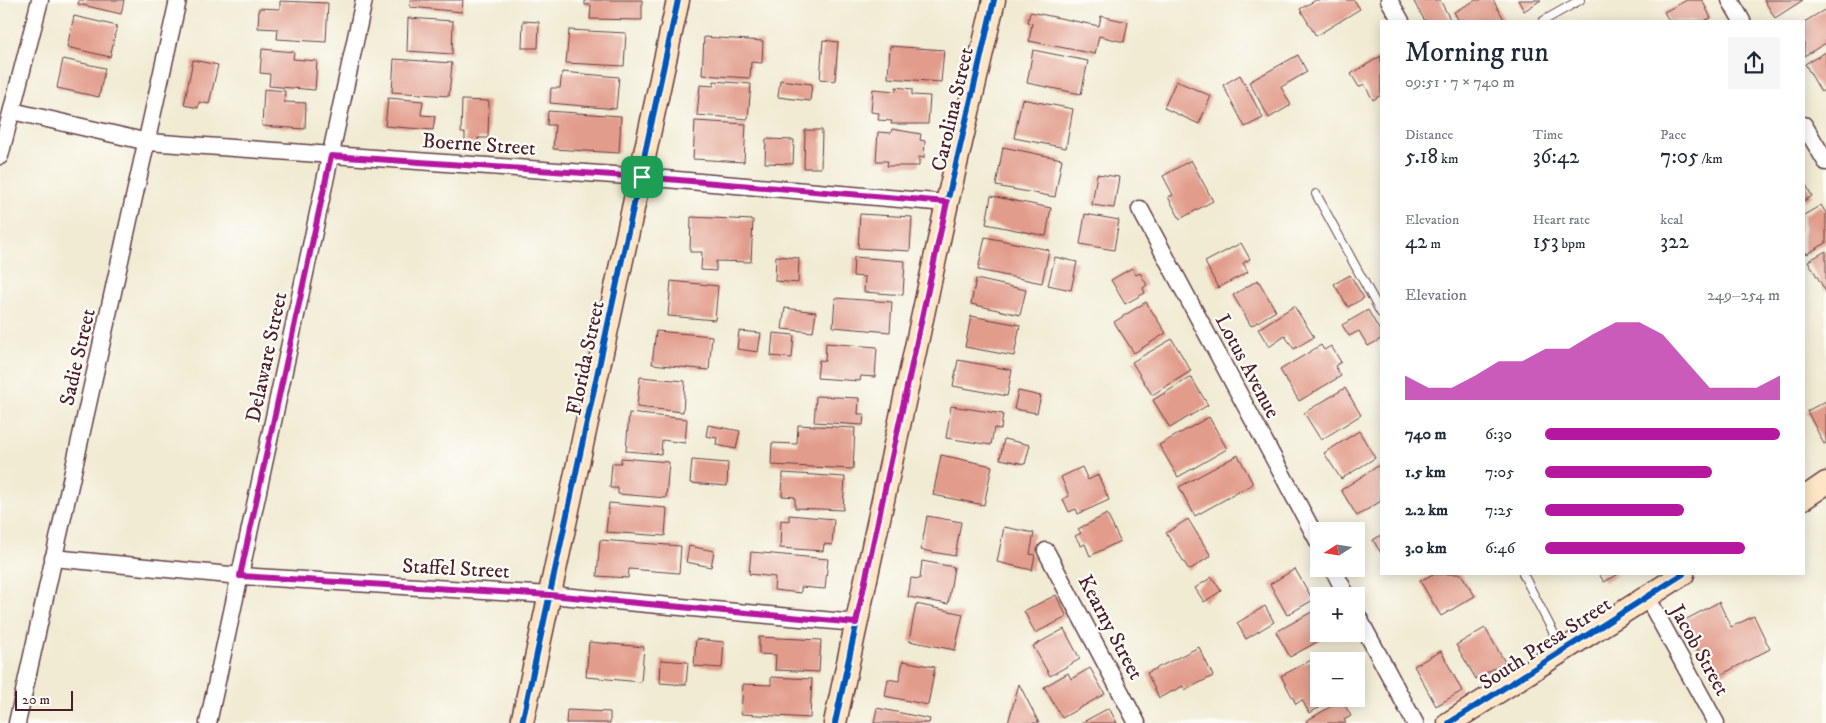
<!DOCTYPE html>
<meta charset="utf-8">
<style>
:root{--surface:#fff;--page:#f6f6f7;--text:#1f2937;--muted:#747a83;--accent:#b5179e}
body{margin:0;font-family:"IM FELL DW Pica",serif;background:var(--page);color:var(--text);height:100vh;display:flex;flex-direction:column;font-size:19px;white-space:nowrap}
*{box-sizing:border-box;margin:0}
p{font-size:16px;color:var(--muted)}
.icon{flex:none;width:28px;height:28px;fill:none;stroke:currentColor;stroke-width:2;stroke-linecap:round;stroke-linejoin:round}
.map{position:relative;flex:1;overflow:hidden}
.panel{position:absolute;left:1380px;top:20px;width:425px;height:555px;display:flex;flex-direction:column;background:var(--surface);border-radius:0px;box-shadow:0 2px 12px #0003}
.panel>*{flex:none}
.needle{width:32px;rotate:258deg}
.controls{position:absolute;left:1310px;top:522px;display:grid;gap:10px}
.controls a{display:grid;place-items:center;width:55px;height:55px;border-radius:0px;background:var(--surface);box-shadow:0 2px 12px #0003;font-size:25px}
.scale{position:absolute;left:15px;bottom:12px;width:58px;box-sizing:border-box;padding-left:5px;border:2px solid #4a1f2b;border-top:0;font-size:14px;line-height:18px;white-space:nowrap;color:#4a1f2b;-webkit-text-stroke:4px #fdfcf7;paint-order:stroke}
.pin{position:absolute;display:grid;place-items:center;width:42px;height:42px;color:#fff;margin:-21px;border-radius:10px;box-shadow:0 2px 8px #0006}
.round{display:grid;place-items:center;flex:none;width:52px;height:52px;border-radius:0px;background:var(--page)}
.headline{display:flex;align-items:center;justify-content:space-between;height:85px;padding:0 25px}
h1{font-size:28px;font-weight:600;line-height:38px}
.metrics{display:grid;grid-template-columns:repeat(3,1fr);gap:8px;height:85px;padding:5px 25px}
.metrics div{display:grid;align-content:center}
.metrics b{font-size:21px;font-weight:600}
.metrics small{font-size:14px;font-weight:400}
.metrics p{font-size:14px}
.chart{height:140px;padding:10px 25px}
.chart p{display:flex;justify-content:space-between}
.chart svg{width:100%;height:90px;margin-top:5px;fill:var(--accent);opacity:.7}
ul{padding:0 25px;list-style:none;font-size:16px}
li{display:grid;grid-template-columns:80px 60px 1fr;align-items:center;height:38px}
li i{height:12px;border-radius:6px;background:var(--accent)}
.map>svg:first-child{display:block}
.building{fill:#e29c8b}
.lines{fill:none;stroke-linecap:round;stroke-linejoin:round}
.lane-casing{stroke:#633e44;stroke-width:10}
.street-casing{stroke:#633e44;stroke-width:19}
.secondary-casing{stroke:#633e44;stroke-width:25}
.lane{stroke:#fff;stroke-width:8}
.street{stroke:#fff;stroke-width:16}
.secondary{stroke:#fde5c5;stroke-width:22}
.cycleway-casing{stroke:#fdfcf7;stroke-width:9}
.cycleway{stroke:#0057b8;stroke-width:6}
.route-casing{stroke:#fff;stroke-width:10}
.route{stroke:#b5179e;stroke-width:6}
.labels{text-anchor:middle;stroke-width:4.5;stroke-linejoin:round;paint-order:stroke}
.street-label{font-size:21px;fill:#4a1f2b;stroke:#fdfcf7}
</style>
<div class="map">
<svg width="1826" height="723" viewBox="0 0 1826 723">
<rect width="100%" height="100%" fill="#fdfcf7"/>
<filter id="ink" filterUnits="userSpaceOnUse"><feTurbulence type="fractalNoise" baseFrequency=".02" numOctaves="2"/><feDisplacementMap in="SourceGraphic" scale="10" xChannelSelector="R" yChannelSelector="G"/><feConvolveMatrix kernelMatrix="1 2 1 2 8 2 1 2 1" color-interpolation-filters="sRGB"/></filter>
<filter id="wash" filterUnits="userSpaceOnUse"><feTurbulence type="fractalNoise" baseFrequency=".0096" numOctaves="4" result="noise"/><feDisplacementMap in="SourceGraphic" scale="20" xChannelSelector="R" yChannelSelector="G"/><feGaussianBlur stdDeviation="1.12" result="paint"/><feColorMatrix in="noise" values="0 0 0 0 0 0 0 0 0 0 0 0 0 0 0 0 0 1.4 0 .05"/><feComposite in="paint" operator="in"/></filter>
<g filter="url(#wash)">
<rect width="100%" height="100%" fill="#f1ebd3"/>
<g id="blocks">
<g class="building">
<polygon points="79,0 124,0 121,14 78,4"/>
<polygon points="411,0 463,0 462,12 410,7"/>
<polygon points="585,0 642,0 642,20 590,19 591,5 585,5"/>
<polygon points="1316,0 1354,0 1360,9 1316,36 1300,9"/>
<polygon points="1418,0 1440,0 1451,21 1425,21 1414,2"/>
<polygon points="1476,0 1493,0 1505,21 1459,21 1454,12"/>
<polygon points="1518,0 1541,0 1524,11"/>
<polygon points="1687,0 1702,0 1711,18 1704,21 1669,21 1664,12"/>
<polygon points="1764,0 1803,0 1775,18"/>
<polygon points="280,1 328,3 326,42 277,39 278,29 258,28 259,8 280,9"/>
<polygon points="1826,9 1826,43 1804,56 1804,22"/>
<polygon points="1030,12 1099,26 1101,16 1128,22 1124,42 1099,36 1095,54 1029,41 1032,23 1028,22"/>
<polygon points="74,16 117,26 110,57 67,47"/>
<polygon points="408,18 453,21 452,54 407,51"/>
<polygon points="523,21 539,22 538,48 522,48"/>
<polygon points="569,30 626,33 624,66 566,63"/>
<polygon points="704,37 763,41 762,63 751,62 750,78 702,75"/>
<polygon points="823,40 838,42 835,81 820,79"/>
<polygon points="890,46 944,50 941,82 888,78"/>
<polygon points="262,49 294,52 293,59 317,61 315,90 269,86 270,74 260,73"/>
<polygon points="1033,50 1088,61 1081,94 1027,83"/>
<polygon points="1826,52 1826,89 1821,92 1805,64"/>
<polygon points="1298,55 1307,72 1281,87 1291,105 1269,118 1249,82"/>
<polygon points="1381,56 1381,95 1373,100 1364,84 1359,87 1351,74"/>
<polygon points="63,59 105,68 99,97 57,88"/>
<polygon points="394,59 452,63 449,96 392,92"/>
<polygon points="193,60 218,65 209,104 199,102 198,108 184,105"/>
<polygon points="562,72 619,77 616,109 550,103 551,88 560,88"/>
<polygon points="1240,75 1263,118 1245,127 1223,85"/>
<polygon points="780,80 812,84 810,101 778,97"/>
<polygon points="714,81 751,84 748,119 697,115 700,85 714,86"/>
<polygon points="1176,81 1211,96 1199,124 1164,108"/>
<polygon points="896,87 912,89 912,95 930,96 928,124 891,124 892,121 878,120 879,113 871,112 873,89 896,91"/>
<polygon points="264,89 285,91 284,102 306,103 305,129 262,126"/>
<polygon points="388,98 423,101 421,115 435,116 433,130 385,126"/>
<polygon points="1022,99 1073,109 1066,148 1014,138"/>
<polygon points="462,100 489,101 488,138 478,138 478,143 465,142 465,133 461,133"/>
<polygon points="548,111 621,116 619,153 553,149 555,125 547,125"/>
<polygon points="695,121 746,124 744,162 693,159"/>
<polygon points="892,129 921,134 920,140 925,141 924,158 919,157 919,166 887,166 888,161 876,161 878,132 891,133"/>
<polygon points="805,130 822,130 821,168 804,168"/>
<polygon points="766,139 794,140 793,164 765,163"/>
<polygon points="1003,147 1062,159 1055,197 996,186"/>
<polygon points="1191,160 1213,201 1180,219 1168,197 1173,195 1163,176"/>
<polygon points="1097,174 1119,177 1114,208 1092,205"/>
<polygon points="1804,181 1812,196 1804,201"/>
<polygon points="991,196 1051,208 1046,236 986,224"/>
<polygon points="1821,205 1826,213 1826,243 1807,254 1804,250 1804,215"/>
<polygon points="860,214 912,217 910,251 858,248"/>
<polygon points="1085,214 1119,220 1114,250 1080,244"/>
<polygon points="691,217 753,220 751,262 716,261 716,271 701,270 702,252 690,252"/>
<polygon points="985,237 1049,250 1042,283 978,270"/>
<polygon points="1241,243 1250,259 1243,263 1248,272 1218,288 1205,262"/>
<polygon points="1826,251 1826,292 1808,261"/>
<polygon points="776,256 799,258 798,283 775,281"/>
<polygon points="854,257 905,261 903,295 864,292 865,277 853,276"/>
<polygon points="1055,257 1077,262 1071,290 1048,285"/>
<polygon points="1132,268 1136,275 1140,273 1147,285 1143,288 1145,293 1125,304 1111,280"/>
<polygon points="1350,275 1364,298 1348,307 1334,284"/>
<polygon points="976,279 1026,290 1020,315 971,304"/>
<polygon points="1258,280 1276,311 1251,326 1233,295"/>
<polygon points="671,281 718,286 715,320 668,316"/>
<polygon points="835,298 892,302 890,332 833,327"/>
<polygon points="1146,302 1166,333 1134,353 1114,322"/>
<polygon points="1294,306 1314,337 1294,349 1285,336 1269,347 1258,329"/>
<polygon points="785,308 816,312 813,332 782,329"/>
<polygon points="1368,310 1381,333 1381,339 1368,346 1359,331 1349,336 1342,325"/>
<polygon points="971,316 1020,325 1014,356 965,347"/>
<polygon points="656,331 712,336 709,370 652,364"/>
<polygon points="739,331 761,333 758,352 737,349"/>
<polygon points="773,333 794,335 792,358 771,356"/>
<polygon points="1172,339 1191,371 1152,395 1132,362"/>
<polygon points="826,343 877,347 875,377 861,376 860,381 817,378 819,360 825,361"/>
<polygon points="1321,345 1324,350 1331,346 1341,362 1335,366 1341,376 1299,401 1280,370"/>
<polygon points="958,360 1012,370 1007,396 953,386"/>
<polygon points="640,377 685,381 683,412 637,407"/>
<polygon points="1191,377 1208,405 1170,428 1153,400"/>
<polygon points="1345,388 1361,415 1321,440 1304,413"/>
<polygon points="1018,391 1041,396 1037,413 1014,409"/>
<polygon points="816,396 859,398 858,414 864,414 863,425 814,422"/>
<polygon points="1826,401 1826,443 1824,444 1807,411"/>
<polygon points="951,406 1003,414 1001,429 994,428 991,445 946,438"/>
<polygon points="629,413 687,419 685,443 662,440 661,454 626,451"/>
<polygon points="1209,417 1227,449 1178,477 1159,445"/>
<polygon points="708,425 740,431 736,449 716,445 717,438 706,436"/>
<polygon points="798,425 855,428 853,469 771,465 772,443 797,444"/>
<polygon points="1359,431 1375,458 1341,479 1324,453"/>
<polygon points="1004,439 1030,445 1025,464 1000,459"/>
<polygon points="941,455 992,466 984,505 933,495"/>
<polygon points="1238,455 1253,484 1195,516 1179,487"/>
<polygon points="621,458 669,462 666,498 618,494 618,488 610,488 612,463 621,463"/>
<polygon points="692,460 728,463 727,486 690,483"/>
<polygon points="1381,464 1381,501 1357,516 1341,490"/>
<polygon points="1082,467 1088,480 1098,475 1109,500 1078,514 1076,509 1069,512 1063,499 1069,496 1061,477"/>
<polygon points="783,473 845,477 843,510 795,508 795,497 782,496"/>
<polygon points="609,503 667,508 665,536 606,532"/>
<polygon points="1107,514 1120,541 1090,556 1085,544 1081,546 1075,536 1081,533 1078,529"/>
<polygon points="789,515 834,519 832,545 824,544 823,551 780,548 781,520 789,521"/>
<polygon points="927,516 961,522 955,556 921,550"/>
<polygon points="1188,519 1211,556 1189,570 1166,533"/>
<polygon points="1004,527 1034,533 1030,554 1035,555 1032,570 997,562"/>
<polygon points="1381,535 1381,553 1373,540"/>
<polygon points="600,540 681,546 679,573 629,569 628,578 597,576"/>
<polygon points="689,546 714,551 711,567 686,562"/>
<polygon points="751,552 828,559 825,589 801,587 801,593 774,590 775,577 749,574"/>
<polygon points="922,561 954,567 948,604 908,597 911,578 920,579"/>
<polygon points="1295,569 1313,600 1287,615 1270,584"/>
<polygon points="1433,574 1461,574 1475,596 1441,616 1420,581"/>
<polygon points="1599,574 1619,574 1604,582"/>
<polygon points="1212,577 1221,591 1204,602 1195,588"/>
<polygon points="1056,595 1067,617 1035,633 1024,611"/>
<polygon points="1719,602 1731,627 1754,616 1770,649 1713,679 1683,621"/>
<polygon points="916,604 963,614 955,650 909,641"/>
<polygon points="1265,606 1274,622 1246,639 1237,623"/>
<polygon points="1317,609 1319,613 1319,634 1331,634 1290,657 1276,632"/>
<polygon points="1485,628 1505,662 1476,679 1456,645"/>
<polygon points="1064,629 1080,659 1050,676 1033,646"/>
<polygon points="759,637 821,640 819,672 775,670 776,655 759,654"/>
<polygon points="696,639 724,642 722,668 694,666"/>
<polygon points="589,642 644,647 641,682 586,677"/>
<polygon points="1199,647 1213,676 1185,690 1183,686 1159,698 1147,673"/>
<polygon points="1441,651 1462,691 1436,706 1414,666"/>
<polygon points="1317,657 1319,661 1319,699 1327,699 1329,703 1309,713 1302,700 1296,704 1281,676"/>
<polygon points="661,660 688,662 686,685 660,683"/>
<polygon points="903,661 935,667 928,705 885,696 888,679 899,681"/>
<polygon points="1090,668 1105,694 1062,718 1044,687 1068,673 1071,679"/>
<polygon points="771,677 812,679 810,718 741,714 743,684 771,685"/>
<polygon points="1019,684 1039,723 1008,723"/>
<polygon points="1342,700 1351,716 1344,720 1346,723 1307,723 1306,721"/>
<polygon points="877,708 930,719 929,723 874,723"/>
<polygon points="1109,708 1117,723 1081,723"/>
<polygon points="567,710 610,712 610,723 566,723"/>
</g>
</g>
</g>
<g filter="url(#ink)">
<use href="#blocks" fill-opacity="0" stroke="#633e44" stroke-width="1"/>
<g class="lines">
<g class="lane-casing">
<g id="lane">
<polyline points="1543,21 1580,0"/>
<polyline points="1316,194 1381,313"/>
<polyline points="1523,574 1562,649"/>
</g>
</g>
<g class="street-casing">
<g id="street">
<polyline points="1389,0 1401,21"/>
<polyline points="1730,0 1742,21"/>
<polyline points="12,111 148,142 642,177 947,203"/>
<polyline points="1804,125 1826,162"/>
<polyline points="0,156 40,0"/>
<polyline points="1140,209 1319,543"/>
<polyline points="1046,551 1137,723"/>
<polyline points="53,558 240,576 550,595 856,623"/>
<polyline points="1333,569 1347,596"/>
<polyline points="1647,597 1716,723"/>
<polyline points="1356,613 1415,723"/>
<polyline points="17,723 178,0"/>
<polyline points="208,723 364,0"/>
</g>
</g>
<g class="secondary-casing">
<g id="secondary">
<polyline points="1804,498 1826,483"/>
<polyline points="522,723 678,0"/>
<polyline points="835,723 947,203 994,0"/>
<polyline points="1449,723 1683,574"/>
</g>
</g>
<use href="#lane" class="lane"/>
<use href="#street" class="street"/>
<use href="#secondary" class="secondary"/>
<g class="cycleway-casing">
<g id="cycleway">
<polyline points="522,723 678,0"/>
<polyline points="835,723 947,203 994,0"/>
<polyline points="1449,723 1683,574"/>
</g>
</g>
<use href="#cycleway" class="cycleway"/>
</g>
</g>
<g class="lines" filter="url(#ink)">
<g class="route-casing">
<polygon id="route" points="331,156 642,177 947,202 856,623 550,595 240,576"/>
</g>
<use href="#route" class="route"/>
</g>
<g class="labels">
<g class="street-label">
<text transform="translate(952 109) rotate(-77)" y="7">Carolina Street</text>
<text transform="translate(479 144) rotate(4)" y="7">Boerne Street</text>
<text transform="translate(77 357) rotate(-77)" y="7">Sadie Street</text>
<text transform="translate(266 357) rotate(-78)" y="7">Delaware Street</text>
<text transform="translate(585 358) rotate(-78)" y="7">Florida Street</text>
<text transform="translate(1248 366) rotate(62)" y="7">Lotus Avenue</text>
<text transform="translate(456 568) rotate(3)" y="7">Staffel Street</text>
<text transform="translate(1111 627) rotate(62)" y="7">Kearny Street</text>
<text transform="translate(1545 643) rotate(-33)" y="7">South Presa Street</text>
<text transform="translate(1700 650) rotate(61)" y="7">Jacob Street</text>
</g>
</g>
</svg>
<div class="controls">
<a><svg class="needle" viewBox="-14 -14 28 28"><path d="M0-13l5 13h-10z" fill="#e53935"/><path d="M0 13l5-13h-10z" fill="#747a83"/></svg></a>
<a>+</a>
<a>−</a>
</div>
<div class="scale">20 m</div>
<div class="pin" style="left:642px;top:177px;background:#1e9e55"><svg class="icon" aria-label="arrive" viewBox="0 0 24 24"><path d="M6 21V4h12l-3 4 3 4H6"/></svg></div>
<section class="panel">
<div class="headline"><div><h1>Morning run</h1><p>09:51 · 7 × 740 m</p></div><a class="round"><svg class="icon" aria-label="share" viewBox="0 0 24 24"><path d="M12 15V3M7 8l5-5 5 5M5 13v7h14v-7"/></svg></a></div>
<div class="metrics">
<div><p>Distance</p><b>5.18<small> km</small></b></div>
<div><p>Time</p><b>36:42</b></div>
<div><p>Pace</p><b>7:05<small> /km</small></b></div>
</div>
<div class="metrics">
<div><p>Elevation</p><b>42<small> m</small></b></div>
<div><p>Heart rate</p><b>153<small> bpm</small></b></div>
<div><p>kcal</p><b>322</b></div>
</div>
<div class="chart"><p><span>Elevation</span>249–254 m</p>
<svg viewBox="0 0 160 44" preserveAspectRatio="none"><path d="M0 44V32L10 38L20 38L30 32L40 25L50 25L60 19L70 19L80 12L90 6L100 6L110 12L120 25L130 38L140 38L150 38L160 32V44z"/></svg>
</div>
<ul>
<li><b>740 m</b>6:30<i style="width:100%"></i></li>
<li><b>1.5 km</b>7:05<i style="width:71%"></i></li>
<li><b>2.2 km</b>7:25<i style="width:59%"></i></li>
<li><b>3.0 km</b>6:46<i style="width:85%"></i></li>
</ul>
</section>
</div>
